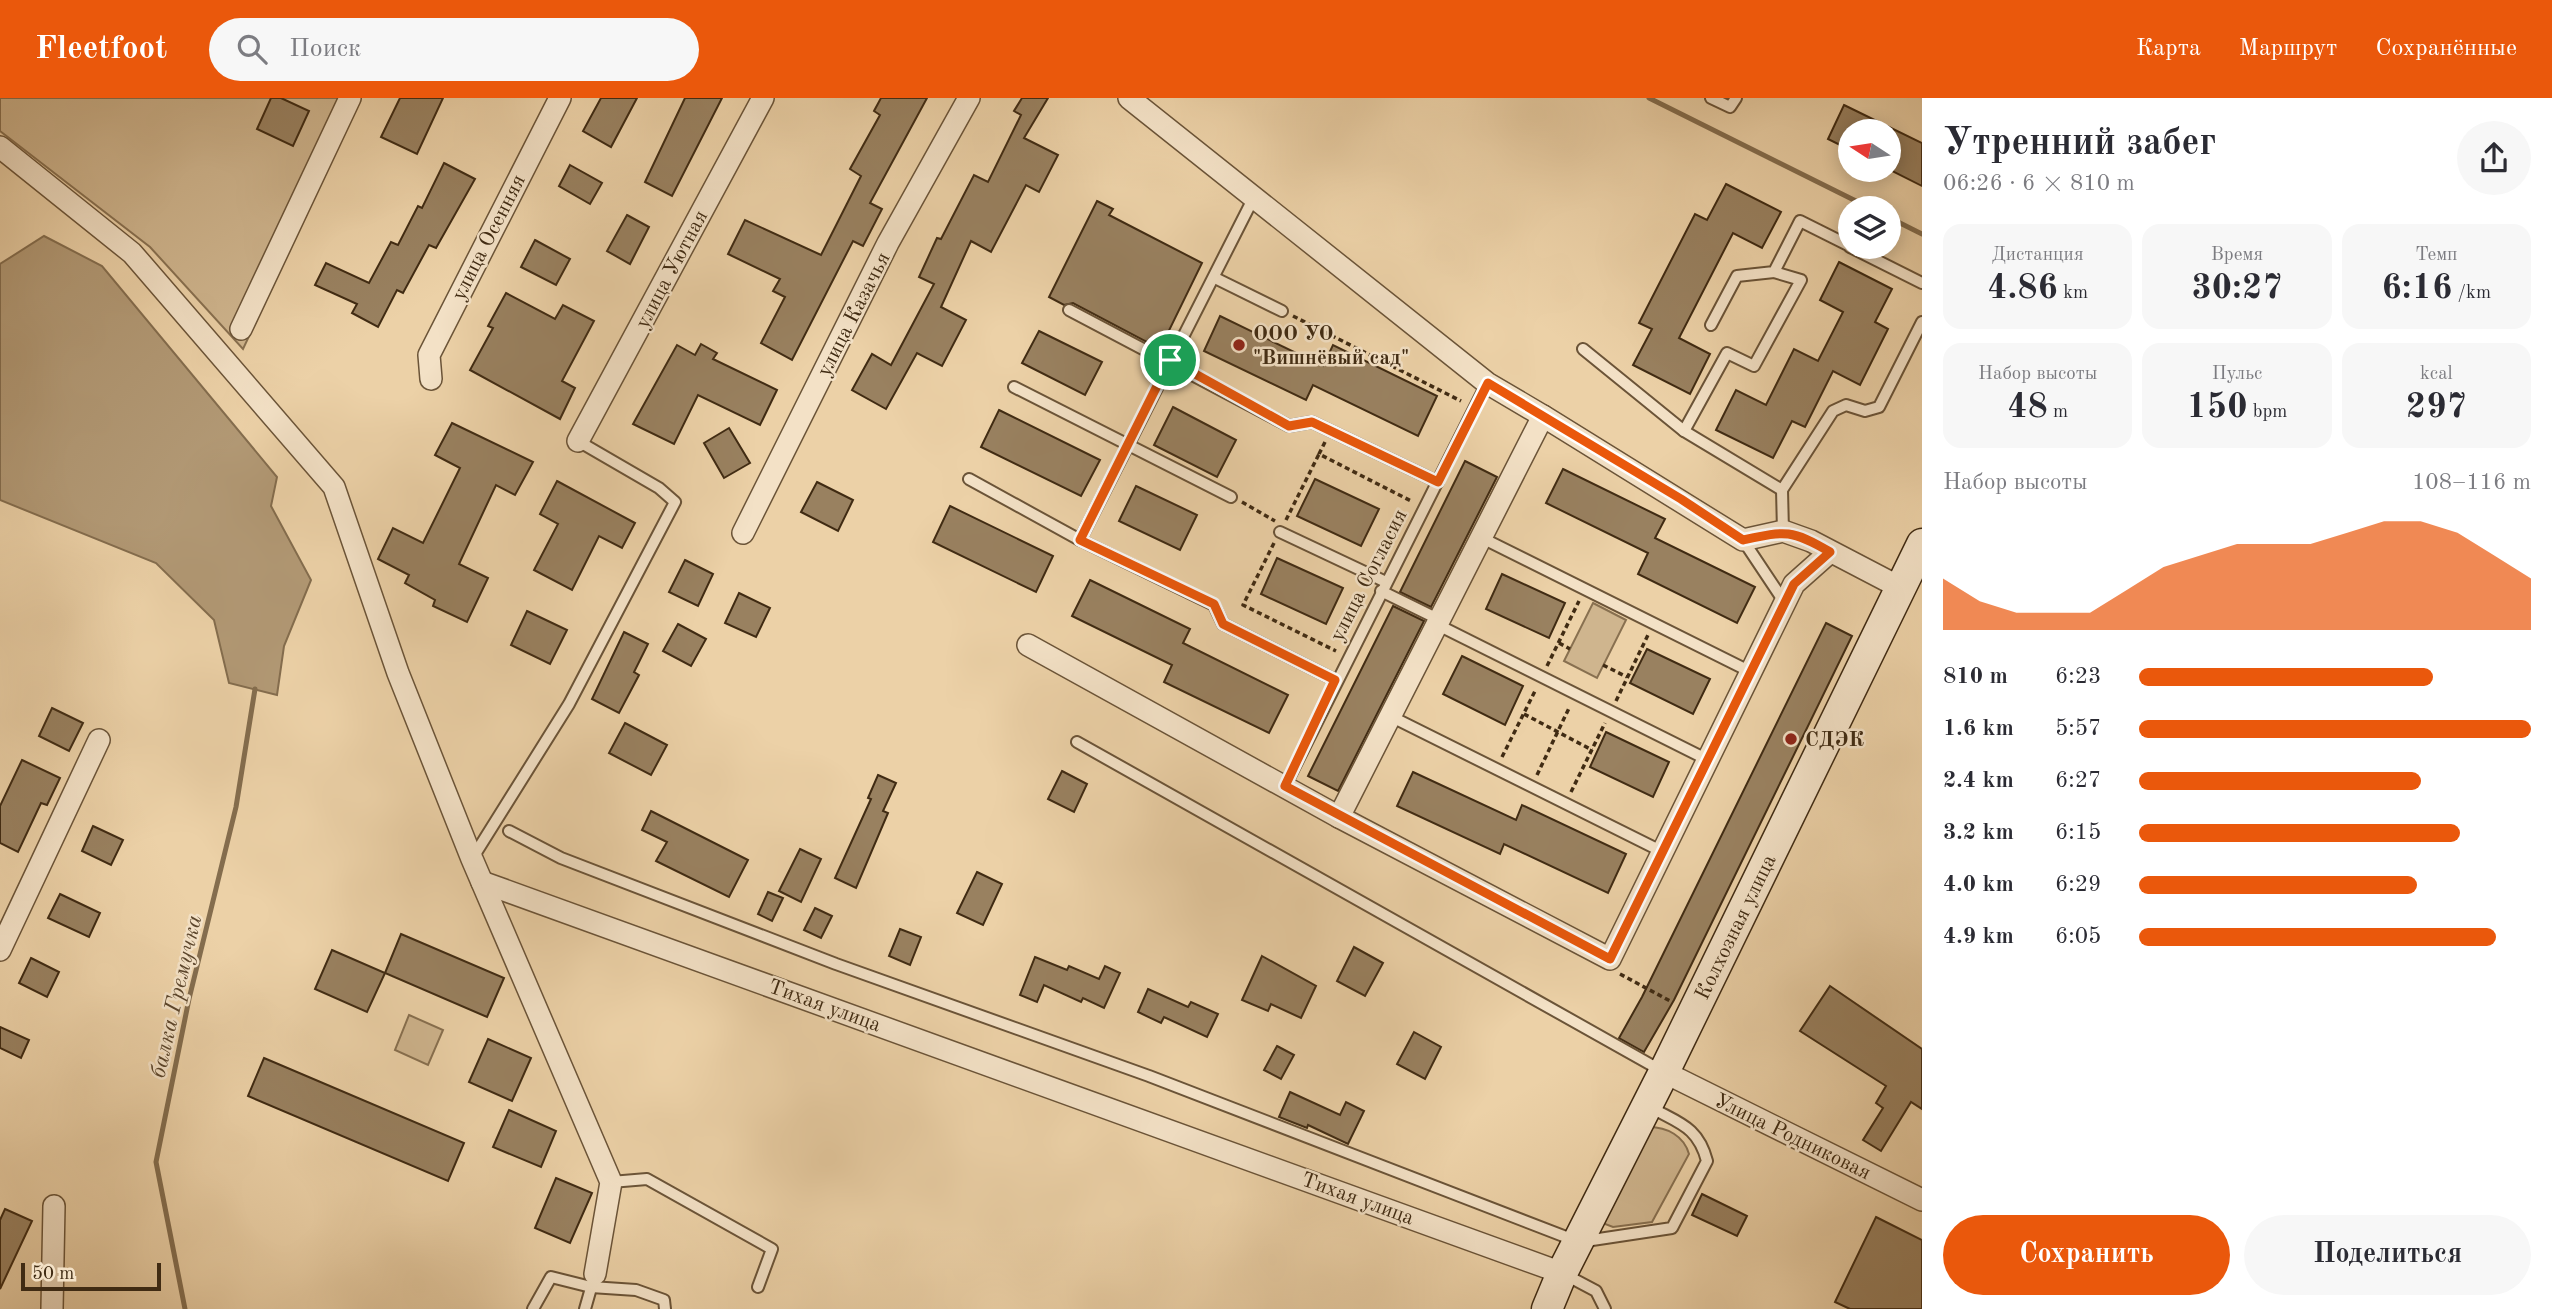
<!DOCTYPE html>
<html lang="ru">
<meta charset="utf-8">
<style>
:root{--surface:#fff;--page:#f7f7f7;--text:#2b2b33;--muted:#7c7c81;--accent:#ea580c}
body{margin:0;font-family:"Old Standard TT",serif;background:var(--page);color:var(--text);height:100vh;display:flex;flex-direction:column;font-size:26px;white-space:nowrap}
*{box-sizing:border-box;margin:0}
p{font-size:23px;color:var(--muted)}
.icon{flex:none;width:38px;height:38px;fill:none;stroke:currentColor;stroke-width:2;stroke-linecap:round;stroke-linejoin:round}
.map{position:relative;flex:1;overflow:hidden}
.panel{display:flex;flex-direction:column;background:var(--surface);width:630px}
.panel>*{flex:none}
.needle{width:46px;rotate:282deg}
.buttons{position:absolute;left:1838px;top:21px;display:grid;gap:14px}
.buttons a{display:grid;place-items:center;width:63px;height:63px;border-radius:50%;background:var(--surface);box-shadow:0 4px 18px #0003;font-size:35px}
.scale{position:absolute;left:21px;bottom:18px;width:140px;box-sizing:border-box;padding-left:7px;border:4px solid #402b13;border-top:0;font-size:19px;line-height:24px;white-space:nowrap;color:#402b13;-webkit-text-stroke:5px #f3e1c6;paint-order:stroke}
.pin{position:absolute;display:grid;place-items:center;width:60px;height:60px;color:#fff;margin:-30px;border:4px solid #fff;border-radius:50%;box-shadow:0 2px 7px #0007}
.round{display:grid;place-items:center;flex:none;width:74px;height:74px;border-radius:37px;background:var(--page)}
.summary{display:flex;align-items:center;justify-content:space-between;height:119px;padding:0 21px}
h1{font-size:38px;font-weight:700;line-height:52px}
.figures{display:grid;grid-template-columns:repeat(3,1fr);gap:10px;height:119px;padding:7px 21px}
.figures div{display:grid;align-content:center;border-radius:18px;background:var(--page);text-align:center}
.figures b{font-size:35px;font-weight:700}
.figures small{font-size:19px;font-weight:400}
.figures p{font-size:19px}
.chart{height:196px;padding:14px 21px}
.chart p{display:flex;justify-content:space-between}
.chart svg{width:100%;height:126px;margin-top:7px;fill:var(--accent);opacity:.7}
.primary-button{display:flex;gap:14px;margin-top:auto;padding:14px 21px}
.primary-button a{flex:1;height:80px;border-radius:42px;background:var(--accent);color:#fff;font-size:28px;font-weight:700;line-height:80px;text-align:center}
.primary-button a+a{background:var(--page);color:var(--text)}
ul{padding:0 21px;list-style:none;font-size:23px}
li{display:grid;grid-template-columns:112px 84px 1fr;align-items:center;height:52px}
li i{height:18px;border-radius:9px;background:var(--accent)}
header{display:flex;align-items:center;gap:42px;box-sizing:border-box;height:98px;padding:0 35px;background:var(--accent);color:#fff}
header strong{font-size:33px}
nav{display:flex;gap:38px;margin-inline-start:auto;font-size:24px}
.search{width:490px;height:63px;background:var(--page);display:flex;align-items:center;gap:18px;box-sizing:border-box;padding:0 24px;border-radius:38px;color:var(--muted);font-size:26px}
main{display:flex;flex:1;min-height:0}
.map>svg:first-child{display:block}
.green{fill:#cfb58e;stroke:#887050;stroke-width:2}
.water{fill:#b29975;stroke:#846d4e;stroke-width:2}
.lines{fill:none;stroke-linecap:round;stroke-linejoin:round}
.stream{stroke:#846d4e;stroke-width:5}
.building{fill:#998160;stroke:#402b13;stroke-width:2}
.lane-casing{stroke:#6b5438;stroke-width:14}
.street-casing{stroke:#6b5438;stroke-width:24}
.secondary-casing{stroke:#402b13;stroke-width:33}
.path{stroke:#402b13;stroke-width:3.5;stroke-dasharray:5 3.5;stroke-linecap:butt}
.lane{stroke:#f3e1c6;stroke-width:10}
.street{stroke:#f3e1c6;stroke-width:21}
.secondary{stroke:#f3e1c6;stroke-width:30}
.route-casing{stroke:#fff;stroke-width:14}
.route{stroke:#ea580c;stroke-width:9}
.poi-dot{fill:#8f2418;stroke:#f3e1c6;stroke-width:2.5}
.labels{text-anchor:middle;stroke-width:5;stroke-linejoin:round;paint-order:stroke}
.street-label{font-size:21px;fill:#402b13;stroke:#f3e1c6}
.poi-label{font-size:21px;font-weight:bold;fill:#402b13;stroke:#f3e1c6;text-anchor:start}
.water-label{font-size:23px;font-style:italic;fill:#5c462c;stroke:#f3e1c6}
</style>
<header>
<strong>Fleetfoot</strong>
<div class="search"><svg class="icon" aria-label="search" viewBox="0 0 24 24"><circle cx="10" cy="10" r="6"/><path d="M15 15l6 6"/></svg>Поиск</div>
<nav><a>Карта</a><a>Маршрут</a><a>Сохранённые</a></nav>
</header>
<main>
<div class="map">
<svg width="1922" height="1211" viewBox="0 0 1922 1211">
<rect width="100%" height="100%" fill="#ecd1a7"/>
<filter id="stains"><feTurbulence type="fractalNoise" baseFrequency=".00286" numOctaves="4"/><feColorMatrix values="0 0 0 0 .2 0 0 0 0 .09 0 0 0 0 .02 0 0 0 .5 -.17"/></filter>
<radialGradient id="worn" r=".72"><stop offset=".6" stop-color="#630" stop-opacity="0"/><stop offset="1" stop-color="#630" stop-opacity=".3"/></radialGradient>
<g class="green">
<polygon points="0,0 361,0 243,251 150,149 0,33"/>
<polygon points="1593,505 1626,522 1597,580 1564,563"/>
<polygon points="409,917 443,932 428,967 395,952"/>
<path d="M1649,1029C1667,1029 1684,1038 1689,1056L1652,1124L1613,1129L1605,1126L1601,1120Z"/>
</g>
<polygon class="water" points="44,138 102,168 277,379 271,408 311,482 284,548 277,597 229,585 214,522 156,465 0,402 0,166"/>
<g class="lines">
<g class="stream">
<polyline points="1649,0 1870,110"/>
<polyline points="1888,119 1922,136"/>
<polyline points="185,1211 156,1064 189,901 236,709 255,591"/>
</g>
</g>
<g class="building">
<polygon points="271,0 281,0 309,13 293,48 257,31"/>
<polygon points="400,0 443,0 417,56 381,39"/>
<polygon points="601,0 637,0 611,49 583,33"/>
<polygon points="685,0 722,0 672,98 645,84"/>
<polygon points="881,0 927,0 870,105 882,111 863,148 853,143 792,262 761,245 785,199 773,193 780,181 728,156 745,122 821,157 861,78 850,71 880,17 874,13"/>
<polygon points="1022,0 1048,0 1024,40 1058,57 1039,94 1026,87 991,154 971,143 941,209 966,222 942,268 917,255 886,311 852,292 872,256 891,267 934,186 919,179 937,140 941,141 974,77 988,84 1021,17 1014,13"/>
<polygon points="1844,7 1922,45 1922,88 1888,71 1888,33 1850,33 1850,52 1828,41"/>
<polygon points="444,65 475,81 436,150 429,147 403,195 397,192 378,229 352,215 357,206 315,187 326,165 369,185 391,144 398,147 418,108 422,110"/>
<polygon points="570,67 602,85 590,106 559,88"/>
<polygon points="1726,86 1781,114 1762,150 1733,135 1679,240 1710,256 1690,296 1633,267 1652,231 1639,225 1695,116 1707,122"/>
<polygon points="1097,103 1113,111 1109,117 1202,165 1160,251 1073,205 1064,207 1049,199"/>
<polygon points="627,117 649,129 630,166 607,153"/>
<polygon points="535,142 570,161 556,187 521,169"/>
<polygon points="1839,164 1892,191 1875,224 1888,231 1860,287 1833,273 1805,329 1792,323 1773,360 1716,332 1736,292 1766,307 1794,251 1818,263 1843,214 1820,202"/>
<polygon points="506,195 555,221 563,207 594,223 562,283 575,290 560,321 470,272 493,230 488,228"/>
<polygon points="1220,218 1323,268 1333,247 1437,298 1418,338 1313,287 1306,302 1204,253"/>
<polygon points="1039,233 1102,264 1085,297 1022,265"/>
<polygon points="701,246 717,255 713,261 777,292 760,327 698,297 674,346 633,326 677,247 695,257"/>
<polygon points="1173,309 1236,342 1217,379 1154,347"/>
<polygon points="999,312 1100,362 1081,398 981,349"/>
<polygon points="452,325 533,364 515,397 496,387 459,466 488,480 467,524 433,508 435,502 405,485 409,477 378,461 393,430 423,445 460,370 435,357"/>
<polygon points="729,330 750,365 724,380 704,345"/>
<polygon points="1465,363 1497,379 1431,509 1400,494"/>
<polygon points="1563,371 1665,421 1655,440 1755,489 1737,525 1638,476 1648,455 1546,405"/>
<polygon points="1315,381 1379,411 1361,448 1297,418"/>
<polygon points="557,383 635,425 622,450 599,438 572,492 534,472 558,426 540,416"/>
<polygon points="817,384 853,402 838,433 801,414"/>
<polygon points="1136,388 1197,417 1180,452 1119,423"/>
<polygon points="950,408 1053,458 1036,494 933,444"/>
<polygon points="1277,460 1343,490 1326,526 1261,496"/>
<polygon points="685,462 713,476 698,508 669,494"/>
<polygon points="1502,476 1565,505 1549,540 1486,511"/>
<polygon points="1090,482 1190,531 1183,545 1288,597 1269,635 1164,584 1172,567 1072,518"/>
<polygon points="739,495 770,510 756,539 725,525"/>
<polygon points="1393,508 1424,523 1338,693 1308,678"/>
<polygon points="527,513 567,532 550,566 511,547"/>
<polygon points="1826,525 1852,538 1674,902 1644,954 1619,940 1642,899"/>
<polygon points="678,526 706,541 691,568 663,553"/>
<polygon points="624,534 648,546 634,574 639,577 619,615 592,601"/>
<polygon points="1647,551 1710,581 1693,616 1630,585"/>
<polygon points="1462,558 1523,588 1505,627 1443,596"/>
<polygon points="52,610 83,625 69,653 39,638"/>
<polygon points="625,625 667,647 651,677 609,655"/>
<polygon points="1606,634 1669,664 1653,699 1590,669"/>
<polygon points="22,662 60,680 47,707 41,705 18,754 0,745 0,708"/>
<polygon points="1062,673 1087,686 1074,714 1048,701"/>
<polygon points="1413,674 1516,722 1522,707 1626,756 1608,795 1504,746 1500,756 1397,708"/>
<polygon points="878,677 896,685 883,713 888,715 856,790 835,780 871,701 868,700"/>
<polygon points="651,713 748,762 729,799 656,763 667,744 642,732"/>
<polygon points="93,728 123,742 111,767 82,753"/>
<polygon points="800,751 821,761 801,804 779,793"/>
<polygon points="977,774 1002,786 983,827 957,815"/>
<polygon points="768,794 783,800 772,823 758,816"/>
<polygon points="60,796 100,815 89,839 48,820"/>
<polygon points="815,810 832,818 821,840 804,832"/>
<polygon points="900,831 921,839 910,867 889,858"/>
<polygon points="401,836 504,880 487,919 385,875"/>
<polygon points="1354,849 1383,865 1365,898 1337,883"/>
<polygon points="332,852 385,875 367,914 315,891"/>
<polygon points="1262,858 1316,888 1301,920 1271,906 1268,913 1242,902"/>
<polygon points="1035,859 1067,872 1069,868 1099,881 1105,868 1120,875 1104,910 1083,900 1081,904 1044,887 1037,904 1020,897"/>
<polygon points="31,860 59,874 47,899 19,885"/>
<polygon points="1830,888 1922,951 1922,1011 1911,1004 1881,1053 1863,1042 1883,1010 1876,1005 1886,988 1800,933"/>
<polygon points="1148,891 1188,909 1191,904 1218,916 1207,939 1164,919 1161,925 1138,914"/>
<polygon points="0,929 29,942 21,960 0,950"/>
<polygon points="1414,934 1441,949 1425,981 1397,966"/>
<polygon points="488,941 531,960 512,1003 469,984"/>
<polygon points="1277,948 1294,957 1281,981 1264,972"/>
<polygon points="264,960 464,1045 448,1083 248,998"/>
<polygon points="1290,994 1340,1017 1346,1004 1364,1013 1348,1046 1308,1027 1307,1030 1279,1019"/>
<polygon points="509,1012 556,1033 541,1069 493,1049"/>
<polygon points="556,1080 592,1095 570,1145 535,1130"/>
<polygon points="1702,1096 1747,1118 1737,1138 1692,1117"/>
<polygon points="5,1111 32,1123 0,1191 0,1122"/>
<polygon points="1876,1119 1922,1142 1922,1211 1850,1211 1835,1204"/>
</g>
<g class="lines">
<g class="lane-casing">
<g id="lane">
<polyline points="1711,0 1730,9 1736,0"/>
<polyline points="1850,149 1922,185"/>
<polyline points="1215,180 1282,213"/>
<polyline points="1069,212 1289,328 1312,324 1438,384"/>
<polyline points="1711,227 1737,178 1774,174 1800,123 1850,148"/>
<polyline points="1583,251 1684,333 1782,392"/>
<polyline points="1014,289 1231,399"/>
<polyline points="1684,333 1727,255 1754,268 1801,182 1774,174"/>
<polyline points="969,381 1080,442 1214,507 1223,526 1335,582"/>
<polyline points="1783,433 1782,392 1833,313 1846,307 1865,313 1879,309 1922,224"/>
<polyline points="1280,434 1386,484"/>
<polyline points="1480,439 1751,574"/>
<polyline points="1080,442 1253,101"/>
<polyline points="1743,442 1785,505"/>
<polyline points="1381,493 1438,521"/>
<polyline points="1436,526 1708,662"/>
<polyline points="1390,618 1663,754"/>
<polyline points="1077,644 1662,973"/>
<polyline points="1285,688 1487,285"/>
<path d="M509,733L561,760L836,866L1149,978L1579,1144L1672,1130L1707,1063C1698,1028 1678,1025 1650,1009"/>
<polyline points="472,761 569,606 675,404 659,390 578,343"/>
<polyline points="611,1084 647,1081 772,1151 758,1189"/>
<polyline points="1564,1176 1596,1193 1605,1211"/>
<polyline points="533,1211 551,1179 591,1189 636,1192 664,1202 665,1211"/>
<polyline points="585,1211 593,1183"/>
</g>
</g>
<g class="street-casing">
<g id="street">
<polyline points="1129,0 1487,285 1543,318"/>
<polyline points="0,49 132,155 334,389 398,575 472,761 611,1084 595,1176"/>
<polyline points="241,231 350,0"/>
<polyline points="431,281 429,257 560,0"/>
<polyline points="578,343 763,0"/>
<polyline points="743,435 888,145 969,0"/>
<polyline points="1830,454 1794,486 1610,861 1339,719 1543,318 1743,442 1783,433 1811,443 1901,490"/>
<polyline points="1028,547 1339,719"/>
<polyline points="482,784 1562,1175"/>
<polyline points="0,852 99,642"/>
<polyline points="1664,974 1922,1102"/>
<polyline points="52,1211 54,1108"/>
</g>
</g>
<g class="secondary-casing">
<polyline id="secondary" points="1547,1211 1562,1175 1664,974 1922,446"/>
</g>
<g class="path">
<polyline points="1293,218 1461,303"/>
<polyline points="1325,344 1319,356 1413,404"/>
<polyline points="1242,404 1275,423"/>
<polyline points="1286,422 1319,356"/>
<polyline points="1274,445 1243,507 1336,553"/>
<polyline points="1559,545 1570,551"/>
<polyline points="1603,567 1627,579"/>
<polyline points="1547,568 1579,503"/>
<polyline points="1616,603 1648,537"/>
<polyline points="1524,616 1592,652"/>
<polyline points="1502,659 1536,591"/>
<polyline points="1537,677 1570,608"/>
<polyline points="1571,694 1605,625"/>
<polyline points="1620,876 1672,904"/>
</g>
<use href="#lane" class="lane"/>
<use href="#street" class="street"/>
<use href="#secondary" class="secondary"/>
</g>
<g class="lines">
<g class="route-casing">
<path id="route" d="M1170,262L1289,328L1312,324L1438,384L1488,285L1681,401L1743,442C1785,433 1791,431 1830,454L1794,486L1610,861L1285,688L1335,582L1223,526L1214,506L1080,442Z"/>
</g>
<use href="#route" class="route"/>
</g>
<g class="poi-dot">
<circle cx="1239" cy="247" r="7"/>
<circle cx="1791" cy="641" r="7"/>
</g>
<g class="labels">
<g class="street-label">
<text transform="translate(488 139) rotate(-63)" y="7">улица Осенняя</text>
<text transform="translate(671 171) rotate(-62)" y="7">улица Уютная</text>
<text transform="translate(853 216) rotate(-63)" y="7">улица Казачья</text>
<text transform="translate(1368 477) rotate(-63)" y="7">улица Согласия</text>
<text transform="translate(1735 829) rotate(-64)" y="7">Колхозная улица</text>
<text transform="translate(825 907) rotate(20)" y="7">Тихая улица</text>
<text transform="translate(1793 1038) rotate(26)" y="7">Улица Родниковая</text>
<text transform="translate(1358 1100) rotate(20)" y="7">Тихая улица</text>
</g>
<g class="poi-label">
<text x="1253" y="242">ООО УО<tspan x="1253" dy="24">"Вишнёвый сад"</tspan></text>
<text x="1805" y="648">СДЭК</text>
</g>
<g class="water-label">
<text transform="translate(175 898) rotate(-77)" y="8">балка Гремучка</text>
</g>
</g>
<rect width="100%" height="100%" filter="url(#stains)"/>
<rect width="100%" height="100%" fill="url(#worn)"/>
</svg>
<div class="buttons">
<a><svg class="needle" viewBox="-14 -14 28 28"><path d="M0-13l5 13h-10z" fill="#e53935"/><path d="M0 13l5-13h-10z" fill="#7c7c81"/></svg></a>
<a><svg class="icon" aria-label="layers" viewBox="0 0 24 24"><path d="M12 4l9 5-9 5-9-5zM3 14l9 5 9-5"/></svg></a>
</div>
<div class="scale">50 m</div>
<div class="pin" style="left:1170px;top:262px;background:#1e9e55"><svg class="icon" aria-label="arrive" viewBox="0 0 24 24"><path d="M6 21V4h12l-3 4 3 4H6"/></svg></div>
</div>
<section class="panel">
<div class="summary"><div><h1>Утренний забег</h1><p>06:26 · 6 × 810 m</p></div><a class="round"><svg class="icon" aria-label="share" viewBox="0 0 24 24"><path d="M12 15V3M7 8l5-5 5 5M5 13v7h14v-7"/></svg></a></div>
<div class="figures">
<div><p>Дистанция</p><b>4.86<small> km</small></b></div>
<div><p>Время</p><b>30:27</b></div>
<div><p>Темп</p><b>6:16<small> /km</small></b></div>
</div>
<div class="figures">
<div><p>Набор высоты</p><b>48<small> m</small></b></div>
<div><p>Пульс</p><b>150<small> bpm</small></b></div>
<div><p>kcal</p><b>297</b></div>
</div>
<div class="chart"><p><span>Набор высоты</span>108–116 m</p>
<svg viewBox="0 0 160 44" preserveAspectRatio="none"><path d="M0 44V26L10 34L20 38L30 38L40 38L50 30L60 22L70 18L80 14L90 14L100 14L110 10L120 6L130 6L140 10L150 18L160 26V44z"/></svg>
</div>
<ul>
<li><b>810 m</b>6:23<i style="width:75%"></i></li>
<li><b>1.6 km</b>5:57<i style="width:100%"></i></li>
<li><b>2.4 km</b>6:27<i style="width:72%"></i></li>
<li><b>3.2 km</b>6:15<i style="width:82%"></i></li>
<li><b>4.0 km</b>6:29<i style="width:71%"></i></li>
<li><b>4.9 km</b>6:05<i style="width:91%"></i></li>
</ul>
<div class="primary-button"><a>Сохранить</a><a>Поделиться</a></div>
</section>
</main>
